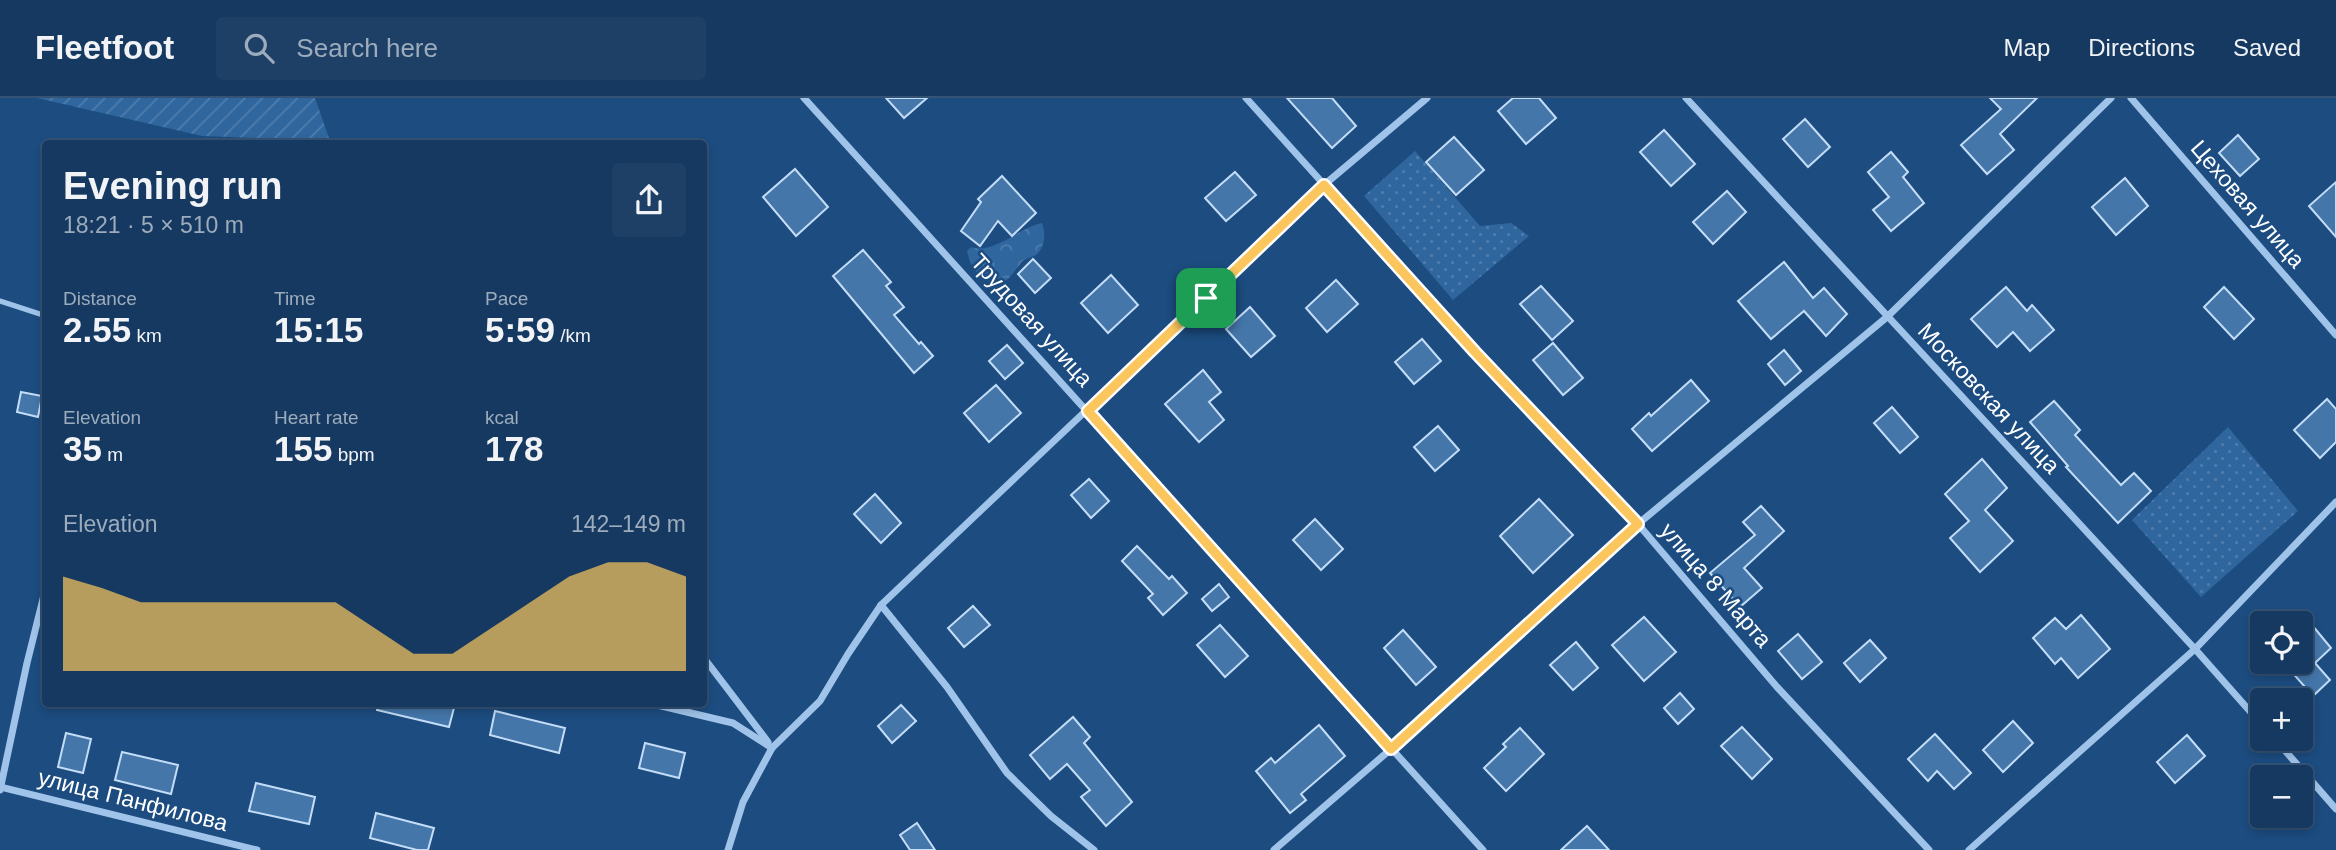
<!DOCTYPE html>
<meta charset="utf-8">
<style>
:root{--surface:#153960;--page:#1e4066;--text:#f1f3f6;--muted:#9dacbd;--line:#345375;--accent:#fac65d}
body{margin:0;font-family:Helvetica,sans-serif;background:var(--page);color:var(--text);height:100vh;display:flex;flex-direction:column;font-size:26px;white-space:nowrap}
*{box-sizing:border-box;margin:0}
p{font-size:23px;color:var(--muted)}
.icon{flex:none;width:38px;height:38px;fill:none;stroke:currentColor;stroke-width:2;stroke-linecap:round;stroke-linejoin:round}
.map{position:relative;flex:1;overflow:hidden}
.sheet{position:absolute;left:42px;top:42px;width:665px;height:567px;display:flex;flex-direction:column;background:var(--surface);border-radius:7px;box-shadow:0 4px 10px #0003,0 0 0 2px var(--line)}
.sheet>*{flex:none}
.fabs{position:absolute;left:2250px;top:513px;display:grid;gap:14px}
.fabs a{display:grid;place-items:center;width:63px;height:63px;border-radius:7px;background:var(--surface);box-shadow:0 4px 10px #0003,0 0 0 2px var(--line);font-size:35px}
.pin{position:absolute;display:grid;place-items:center;width:60px;height:60px;color:#fff;margin:-30px;border-radius:14px;box-shadow:0 4px 10px #0006}
.round{display:grid;place-items:center;flex:none;width:74px;height:74px;border-radius:7px;background:var(--page)}
.overview{display:flex;align-items:center;justify-content:space-between;height:119px;padding:0 21px}
h1{font-size:38px;font-weight:700;line-height:52px}
.figures{display:grid;grid-template-columns:repeat(3,1fr);gap:10px;height:119px;padding:7px 21px}
.figures div{display:grid;align-content:center}
.figures b{font-size:35px;font-weight:700}
.figures small{font-size:19px;font-weight:400}
.figures p{font-size:19px}
.chart{height:196px;padding:14px 21px}
.chart p{display:flex;justify-content:space-between}
.chart svg{width:100%;height:126px;margin-top:7px;fill:var(--accent);opacity:.7}
header{display:flex;align-items:center;gap:42px;box-sizing:border-box;height:98px;padding:0 35px;background:var(--surface);border-bottom:2px solid var(--line)}
header strong{font-size:33px}
nav{display:flex;gap:38px;margin-inline-start:auto;font-size:24px}
.search{width:490px;height:63px;background:var(--page);display:flex;align-items:center;gap:18px;box-sizing:border-box;padding:0 24px;border-radius:7px;color:var(--muted);font-size:26px}
.map>svg:first-child{display:block}
.grass{fill:url(#grass-dots)}
.forest{fill:url(#forest-crowns)}
.garden{fill:url(#garden-furrows)}
.building{fill:#4476aa;stroke:#c4ddf7;stroke-width:2}
.lines{fill:none;stroke-linecap:round;stroke-linejoin:round}
.lane{stroke:#a0c4e9;stroke-width:5}
.street{stroke:#a0c4e9;stroke-width:7}
.route-casing{stroke:#fff;stroke-width:14}
.route{stroke:#fac65d;stroke-width:9}
.labels{text-anchor:middle;stroke-width:5;stroke-linejoin:round;paint-order:stroke}
.street-label{font-size:23px;fill:#fff;stroke:#1c4c80}
</style>
<header>
<strong>Fleetfoot</strong>
<div class="search"><svg class="icon" aria-label="search" viewBox="0 0 24 24"><circle cx="10" cy="10" r="6"/><path d="M15 15l6 6"/></svg>Search here</div>
<nav><a>Map</a><a>Directions</a><a>Saved</a></nav>
</header>
<div class="map">
<svg width="2336" height="752" viewBox="0 0 2336 752">
<defs>
<pattern id="grass-dots" width="8" height="8" patternUnits="userSpaceOnUse" patternTransform="scale(1.75)"><rect width="8" height="8" fill="#2f669e"/><path d="M2 2h.1M6 6h.1" fill="none" stroke="#4e7dad" stroke-width="1.8" stroke-linecap="round"/></pattern>
<pattern id="forest-crowns" width="20" height="18" patternUnits="userSpaceOnUse" patternTransform="scale(1.75)"><rect width="20" height="18" fill="#2f669e"/><path d="M2 6a3 3 0 1 1 6 0M12 15a3 3 0 1 1 6 0" fill="none" stroke="#4e7dad"/></pattern>
<pattern id="garden-furrows" width="10" height="10" patternUnits="userSpaceOnUse" patternTransform="scale(1.75)"><rect width="10" height="10" fill="#2f669e"/><path d="M-1 1l2-2M0 10L10 0M9 11l2-2" fill="none" stroke="#4e7dad"/></pattern>
</defs>
<rect width="100%" height="100%" fill="#1c4c80"/>
<g class="grass">
<polygon points="1415,53 1480,128 1511,125 1529,138 1453,202 1364,98"/>
<polygon points="2228,329 2298,413 2201,499 2132,422"/>
</g>
<path class="forest" d="M1042,125C1046,135 1045,150 1036,157C1031,160 1025,160 1021,165C1006,184 1006,190 980,181L970,164L967,153L971,149C993,157 1020,129 1042,125Z"/>
<polygon class="garden" points="37,0 315,0 330,43 202,38"/>
<g class="building">
<polygon points="886,0 927,0 904,20"/>
<polygon points="1287,0 1332,0 1356,28 1332,50"/>
<polygon points="1513,0 1539,0 1556,20 1526,46 1498,13"/>
<polygon points="1990,0 2037,0 2000,36 2014,52 1987,76 1961,47 2001,11"/>
<polygon points="1805,21 1830,49 1808,69 1783,41"/>
<polygon points="1664,32 1695,66 1671,88 1640,54"/>
<polygon points="2238,37 2259,61 2240,78 2219,55"/>
<polygon points="1454,39 1484,72 1456,97 1426,64"/>
<polygon points="1891,54 1908,74 1903,79 1924,105 1891,133 1873,112 1889,99 1868,74"/>
<polygon points="795,71 828,109 796,138 763,99"/>
<polygon points="1235,74 1256,97 1226,123 1205,100"/>
<polygon points="1002,78 1036,115 1012,138 998,123 980,148 961,133 981,104 978,101"/>
<polygon points="2125,80 2148,108 2116,137 2092,109"/>
<polygon points="2336,84 2336,139 2309,108"/>
<polygon points="1727,93 1746,114 1713,146 1693,124"/>
<polygon points="863,152 891,184 886,188 904,209 894,217 919,246 921,244 933,258 914,275 833,178"/>
<polygon points="1033,161 1051,180 1035,195 1018,176"/>
<polygon points="1784,164 1813,200 1824,190 1847,216 1826,238 1804,213 1771,241 1738,203"/>
<polygon points="1111,177 1138,207 1108,235 1081,205"/>
<polygon points="1336,182 1358,206 1327,234 1306,210"/>
<polygon points="1541,188 1573,223 1552,242 1520,206"/>
<polygon points="2006,189 2027,213 2032,207 2054,232 2030,253 2013,234 1997,249 1971,221"/>
<polygon points="2224,189 2254,221 2234,241 2204,209"/>
<polygon points="1250,209 1275,238 1251,259 1226,231"/>
<polygon points="1422,241 1441,263 1414,286 1395,264"/>
<polygon points="1553,245 1583,280 1563,297 1533,262"/>
<polygon points="1007,247 1023,265 1005,281 989,263"/>
<polygon points="1784,252 1801,273 1785,287 1768,266"/>
<polygon points="1203,272 1221,294 1209,304 1224,322 1199,344 1165,306"/>
<polygon points="1691,282 1709,303 1652,353 1632,331 1649,315 1651,318"/>
<polygon points="996,287 1021,315 989,344 964,315"/>
<polygon points="21,294 42,298 38,319 17,314"/>
<polygon points="2327,301 2336,311 2336,344 2320,360 2294,332"/>
<polygon points="2054,303 2080,332 2075,337 2121,387 2134,375 2151,393 2118,425 2066,369 2068,368 2030,324"/>
<polygon points="1892,309 1918,339 1900,355 1874,325"/>
<polygon points="1438,328 1459,352 1435,373 1414,349"/>
<polygon points="1982,361 2007,390 1985,412 2013,443 1980,474 1950,440 1969,423 1945,396"/>
<polygon points="1089,381 1109,403 1091,420 1071,397"/>
<polygon points="875,396 901,425 881,445 854,416"/>
<polygon points="1539,401 1573,437 1533,475 1500,438"/>
<polygon points="1761,408 1784,433 1744,470 1762,490 1740,509 1710,475 1755,437 1743,424"/>
<polygon points="1315,421 1343,451 1321,472 1293,442"/>
<polygon points="1137,448 1169,481 1172,478 1187,495 1163,517 1148,500 1153,496 1122,463"/>
<polygon points="1219,486 1229,499 1212,513 1202,501"/>
<polygon points="973,508 990,527 964,549 948,530"/>
<polygon points="2081,517 2110,551 2078,580 2061,560 2055,566 2033,540 2055,520 2066,531"/>
<polygon points="1644,519 1676,554 1644,583 1612,547"/>
<polygon points="1220,527 1248,558 1225,579 1197,547"/>
<polygon points="2312,527 2331,550 2315,565 2330,582 2313,598 2283,564 2301,564 2301,537"/>
<polygon points="1403,532 1436,569 1416,587 1384,550"/>
<polygon points="1798,536 1822,564 1802,581 1778,553"/>
<polygon points="1870,542 1886,560 1860,584 1844,565"/>
<polygon points="1576,544 1598,570 1573,592 1550,567"/>
<polygon points="1680,595 1694,611 1678,626 1664,610"/>
<polygon points="378,606 455,606 449,629 377,612"/>
<polygon points="901,607 916,623 892,645 878,628"/>
<polygon points="495,613 565,630 559,655 490,637"/>
<polygon points="1073,619 1090,639 1084,645 1132,704 1106,728 1081,699 1090,692 1067,666 1050,681 1030,657"/>
<polygon points="2013,623 2033,645 2003,674 1983,652"/>
<polygon points="1319,627 1345,658 1301,696 1306,702 1290,715 1256,673 1271,660 1275,665"/>
<polygon points="1742,629 1772,661 1752,681 1721,648"/>
<polygon points="1520,630 1544,656 1506,693 1484,670 1506,649 1503,646"/>
<polygon points="66,635 91,641 83,675 58,669"/>
<polygon points="1935,636 1971,675 1954,691 1937,673 1928,683 1908,661"/>
<polygon points="2187,637 2205,658 2175,685 2157,664"/>
<polygon points="645,645 685,655 679,680 639,670"/>
<polygon points="122,654 178,667 171,696 115,682"/>
<polygon points="256,685 315,699 309,726 249,713"/>
<polygon points="376,715 434,730 428,752 417,752 370,740"/>
<polygon points="917,725 935,752 910,752 900,737"/>
<polygon points="1587,728 1609,752 1561,752"/>
</g>
<g class="lines">
<polyline class="lane" points="0,203 46,218"/>
<g class="street">
<polyline points="804,0 1483,752"/>
<polyline points="1246,0 1475,254 1638,426 1777,589 1929,752"/>
<polyline points="1686,0 2195,551 2263,628"/>
<polyline points="2131,0 2336,237"/>
<polyline points="881,507 947,589 1007,675 1051,718 1094,752"/>
<polyline points="704,560 768,644"/>
<polyline points="653,606 733,625 772,650"/>
<polyline points="2274,640 2336,711"/>
<polyline points="0,689 257,752"/>
<polyline points="0,692 27,565 46,489"/>
<polyline points="728,752 743,704 772,650 820,603 848,556 881,507 1324,87 1427,0"/>
<polyline points="1274,752 1391,651 1638,426 1887,219 2111,0"/>
<polyline points="1969,752 2195,551 2336,404"/>
</g>
</g>
<g class="lines">
<g class="route-casing">
<polygon id="route" points="1324,87 1475,254 1638,426 1391,651 1088,313"/>
</g>
<use href="#route" class="route"/>
</g>
<g class="labels">
<g class="street-label">
<text transform="translate(2248 106) rotate(49)" y="8">Цеховая улица</text>
<text transform="translate(1032 222) rotate(48)" y="8">Трудовая улица</text>
<text transform="translate(1989 300) rotate(47)" y="8">Московская улица</text>
<text transform="translate(1716 487) rotate(49)" y="8">улица 8 Марта</text>
<text transform="translate(133 702) rotate(14)" y="8">улица Панфилова</text>
</g>
</g>
</svg>
<div class="fabs">
<a><svg class="icon" aria-label="locate" viewBox="0 0 24 24"><circle cx="12" cy="12" r="6"/><path d="M12 2v4M12 18v4M2 12h4M18 12h4"/></svg></a>
<a>+</a>
<a>−</a>
</div>
<div class="pin" style="left:1206px;top:200px;background:#1e9e55"><svg class="icon" aria-label="arrive" viewBox="0 0 24 24"><path d="M6 21V4h12l-3 4 3 4H6"/></svg></div>
<section class="sheet">
<div class="overview"><div><h1>Evening run</h1><p>18:21 · 5 × 510 m</p></div><a class="round"><svg class="icon" aria-label="share" viewBox="0 0 24 24"><path d="M12 15V3M7 8l5-5 5 5M5 13v7h14v-7"/></svg></a></div>
<div class="figures">
<div><p>Distance</p><b>2.55<small> km</small></b></div>
<div><p>Time</p><b>15:15</b></div>
<div><p>Pace</p><b>5:59<small> /km</small></b></div>
</div>
<div class="figures">
<div><p>Elevation</p><b>35<small> m</small></b></div>
<div><p>Heart rate</p><b>155<small> bpm</small></b></div>
<div><p>kcal</p><b>178</b></div>
</div>
<div class="chart"><p><span>Elevation</span>142–149 m</p>
<svg viewBox="0 0 160 44" preserveAspectRatio="none"><path d="M0 44V11L10 15L20 20L30 20L40 20L50 20L60 20L70 20L80 29L90 38L100 38L110 29L120 20L130 11L140 6L150 6L160 11V44z"/></svg>
</div>
</section>
</div>
